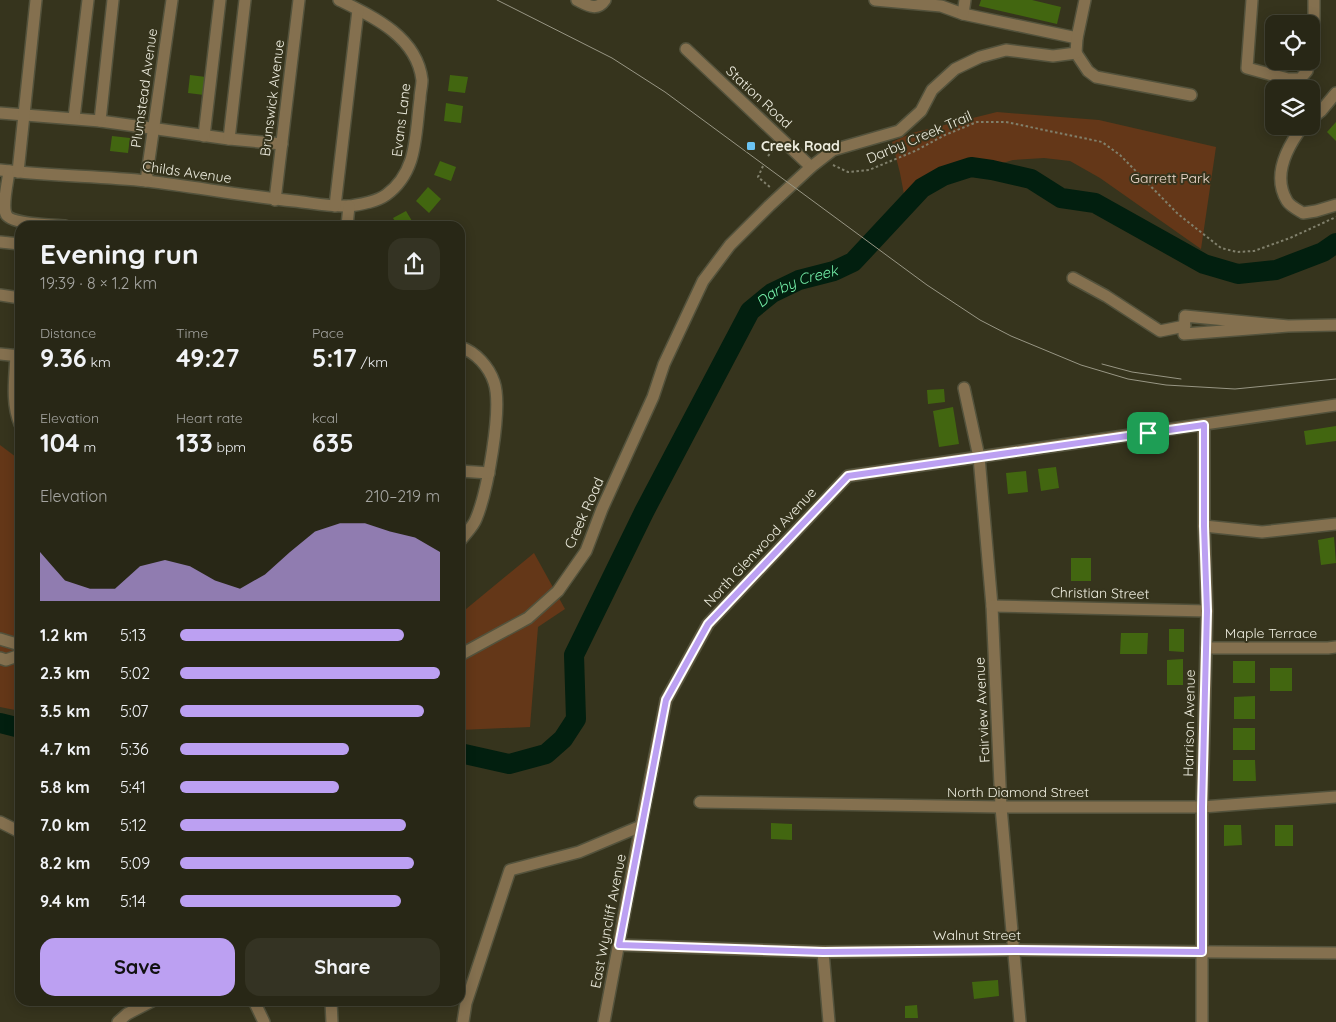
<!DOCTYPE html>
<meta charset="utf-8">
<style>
:root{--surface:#282716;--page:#343323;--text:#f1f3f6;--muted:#a5a5a1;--line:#444435;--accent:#bca0f2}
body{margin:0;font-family:Quicksand,sans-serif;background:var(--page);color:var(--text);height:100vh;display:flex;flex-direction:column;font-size:19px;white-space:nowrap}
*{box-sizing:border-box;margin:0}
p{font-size:16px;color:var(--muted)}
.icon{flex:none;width:28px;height:28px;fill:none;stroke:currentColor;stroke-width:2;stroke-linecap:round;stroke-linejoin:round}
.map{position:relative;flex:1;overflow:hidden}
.panel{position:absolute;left:15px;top:221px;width:450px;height:785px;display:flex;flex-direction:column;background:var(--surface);border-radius:15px;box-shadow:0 2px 12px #0003,0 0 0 1px var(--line)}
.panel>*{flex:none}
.controls{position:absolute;left:1265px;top:15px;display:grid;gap:10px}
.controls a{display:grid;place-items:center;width:55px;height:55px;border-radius:10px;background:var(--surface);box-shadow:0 2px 12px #0003,0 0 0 1px var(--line);font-size:25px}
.pin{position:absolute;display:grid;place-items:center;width:42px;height:42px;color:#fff;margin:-21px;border-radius:10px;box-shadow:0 2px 8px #0006}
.round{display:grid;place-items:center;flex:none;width:52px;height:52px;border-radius:15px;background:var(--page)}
.summary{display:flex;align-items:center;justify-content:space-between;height:85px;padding:0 25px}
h1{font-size:28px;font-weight:700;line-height:38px}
.figures{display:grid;grid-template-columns:repeat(3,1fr);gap:8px;height:85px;padding:5px 25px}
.figures div{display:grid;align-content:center}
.figures b{font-size:25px;font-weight:700}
.figures small{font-size:14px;font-weight:400}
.figures p{font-size:14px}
.chart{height:140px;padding:10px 25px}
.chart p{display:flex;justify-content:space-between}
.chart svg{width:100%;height:90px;margin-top:5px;fill:var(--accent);opacity:.7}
.button{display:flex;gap:10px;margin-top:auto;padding:10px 25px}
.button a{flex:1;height:58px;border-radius:15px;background:var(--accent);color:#111;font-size:20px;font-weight:700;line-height:58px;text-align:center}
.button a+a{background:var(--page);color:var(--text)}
ul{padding:0 25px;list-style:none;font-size:16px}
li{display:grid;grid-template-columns:80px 60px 1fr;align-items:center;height:38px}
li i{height:12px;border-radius:6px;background:var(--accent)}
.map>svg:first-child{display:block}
.green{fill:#643718}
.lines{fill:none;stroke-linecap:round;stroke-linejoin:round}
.river{stroke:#021f0f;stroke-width:20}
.building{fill:#426610}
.minor-casing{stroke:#53523c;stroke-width:14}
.path{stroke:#81806c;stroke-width:2;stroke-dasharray:2.5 2.5;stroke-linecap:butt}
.minor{stroke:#84704f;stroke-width:11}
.tram{stroke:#989684;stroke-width:1}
.route-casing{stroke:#fff;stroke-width:10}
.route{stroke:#bca0f2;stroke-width:6}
.poi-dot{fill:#6bc3f2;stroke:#36341d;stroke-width:2}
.labels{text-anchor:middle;stroke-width:4;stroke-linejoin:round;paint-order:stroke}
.street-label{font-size:14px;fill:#eeeddf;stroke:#36341d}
.poi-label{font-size:14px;font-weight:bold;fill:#eeeddf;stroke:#36341d;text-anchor:start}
.park-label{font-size:14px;fill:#efdacd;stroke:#36341d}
.water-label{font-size:15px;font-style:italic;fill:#73eda7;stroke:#36341d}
</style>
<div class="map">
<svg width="1336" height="1022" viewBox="0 0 1336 1022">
<rect width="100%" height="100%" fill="#36341d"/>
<g class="green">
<polygon points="997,112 1099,120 1216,147 1201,249 1100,178 1070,161 1044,158 1013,160 957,176 934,191 906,205 900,173 892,142 912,133"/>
<polygon points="0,445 20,460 20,711 0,707"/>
<polygon points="534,553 565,609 538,627 530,727 460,730 460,614"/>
</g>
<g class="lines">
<g class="river">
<polyline points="0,723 20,728"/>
<path id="s1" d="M460,753L509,764L546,754L563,739L576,719L574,655L644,512L750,311L772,293L799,280L834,271L853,262L922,188L943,176L971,167L992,170L1031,179L1061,198L1095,203L1204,264L1238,274L1276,270L1323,252L1336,243"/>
</g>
</g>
<g class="building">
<polygon points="981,0 1032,0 1061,7 1057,24 979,6"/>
<polygon points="190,75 206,77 204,95 188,93"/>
<polygon points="450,75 468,77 465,93 448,91"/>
<polygon points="446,103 463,106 461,123 444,121"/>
<polygon points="1336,122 1336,141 1327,132"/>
<polygon points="112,136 130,138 128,153 110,151"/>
<polygon points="440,161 456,167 451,181 434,175"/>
<polygon points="428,187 441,199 429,213 416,201"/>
<polygon points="406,211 415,226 398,226 393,218"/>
<polygon points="944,389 945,402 928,404 927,390"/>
<polygon points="953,407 959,444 939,447 933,411"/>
<polygon points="1336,426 1336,441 1306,445 1304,431"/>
<polygon points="1056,467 1059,488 1041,491 1038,469"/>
<polygon points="1026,471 1028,492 1008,494 1006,473"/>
<polygon points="1334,537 1336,563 1321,565 1318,540"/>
<rect x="1071" y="558" width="20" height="23"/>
<polygon points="1169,629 1184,629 1184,652 1169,651"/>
<polygon points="1121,633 1148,633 1147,654 1120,654"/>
<polygon points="1183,659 1183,685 1167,685 1167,660"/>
<rect x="1233" y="661" width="22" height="22"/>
<rect x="1270" y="668" width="22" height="23"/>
<polygon points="1255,696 1255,719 1234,719 1234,697"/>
<rect x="1233" y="728" width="22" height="22"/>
<polygon points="1233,760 1255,760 1256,781 1233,781"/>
<polygon points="771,823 792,824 792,840 771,839"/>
<polygon points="1224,825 1241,825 1242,845 1224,846"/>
<rect x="1275" y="825" width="18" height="21"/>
<polygon points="998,980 999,996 974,999 972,982"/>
<polygon points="917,1005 918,1018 905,1018 905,1006"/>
</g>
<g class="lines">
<g class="minor-casing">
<g id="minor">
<path d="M577,0C587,5 597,12 605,0"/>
<polyline points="875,0 941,6 963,14 1077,38"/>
<polyline points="1252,0 1247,68 1288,79 1300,79 1307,71 1309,61"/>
<polyline points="963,14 965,0"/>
<polyline points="1311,44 1314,29 1314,0"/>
<polyline points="686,49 811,167"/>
<polyline points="1076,53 1088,71 1096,77 1191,95"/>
<polyline points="0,113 100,121 229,139 282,144"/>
<polyline points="74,118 88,0"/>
<polyline points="1311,119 1321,111 1336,93"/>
<polyline points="100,121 113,0"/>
<path d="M1303,126C1287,147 1272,176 1287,201C1290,206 1298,210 1303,213L1316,211L1336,205"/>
<polyline points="204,136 220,0"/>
<polyline points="229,139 245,0"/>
<path d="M0,170C49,176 98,176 147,181C196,187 245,196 294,201C312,203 332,207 350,206C362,204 376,202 386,195C418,172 415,135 420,99C420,93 422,86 422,80C417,37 374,17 339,0"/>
<path d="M9,171C8,181 2,205 6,214C9,224 54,225 65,226"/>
<polyline points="18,172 36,0"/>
<polyline points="146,181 172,0"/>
<polyline points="275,200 299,0"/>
<polyline points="335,206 358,10"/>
<polyline points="347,226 349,206"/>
<polyline points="0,242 20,244"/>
<polyline points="1073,278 1106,296 1160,331 1185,326"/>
<polyline points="0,295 20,298"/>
<polyline points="1288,326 1185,316 1184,334 1288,326 1336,325"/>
<path d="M460,347C476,352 489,367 494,382C503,408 487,493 476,519C473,527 465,534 460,541"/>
<polyline points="0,354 20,356"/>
<path d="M16,355C15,378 11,403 20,424"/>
<polyline points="964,388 979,457 992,606 1001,807 1020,1022"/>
<polyline points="460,471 489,473"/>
<polyline points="1204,526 1262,532 1336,524"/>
<polyline points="992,606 1207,611"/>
<polyline points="0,639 20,645"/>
<polyline points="1206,648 1328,648 1336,647"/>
<polyline points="460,655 528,618 558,591 586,551 602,509 653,397 664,364 703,281 730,245 769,206 811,167 833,150 899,131 921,111 932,90 955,69 980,57 1006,50 1053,56 1076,53 1077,38 1085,0"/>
<polyline points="0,658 6,660 20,655"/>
<polyline points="700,802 1001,807 1202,807 1336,797"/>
<polyline points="0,822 20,832"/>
<polyline points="619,945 823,952 1015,950 1336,953"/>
<polyline points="823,952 829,1022"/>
<polyline points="254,1001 264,1022"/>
<polyline points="331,1001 332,1022"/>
<polyline points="118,1022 127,1014 152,1001"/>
<polyline points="463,1022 466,1003 510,870 579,852 641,826 666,700 708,624 848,476 1336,405"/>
<polyline points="604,1022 641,826"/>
<polyline points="1202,1022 1202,807 1207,611 1204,526 1204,425"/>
</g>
</g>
<g class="path">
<polyline points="768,156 775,148"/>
<polyline points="833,165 848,172 869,170 915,151 945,135 977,122 1006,122 1102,142 1120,155 1178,214 1221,248 1237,252 1254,251 1290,238 1336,217"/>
<polyline points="763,166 758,177 771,188"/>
</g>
<use href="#minor" class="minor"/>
<g class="tram">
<polyline points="497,0 612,58 665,92 927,285 980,320 1011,336 1081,365 1128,379 1166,385 1235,389 1336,379"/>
<polyline points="1102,364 1132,372 1181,379"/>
</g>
</g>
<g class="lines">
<g class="route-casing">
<polygon id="route" points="1204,425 1204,526 1207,611 1202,807 1202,952 1015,950 823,952 619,945 666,700 708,624 848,476"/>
</g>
<use href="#route" class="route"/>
</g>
<rect class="poi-dot" x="746" y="141" width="10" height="10" rx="2.5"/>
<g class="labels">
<g class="street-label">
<text transform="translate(144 88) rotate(-82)" y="5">Plumstead Avenue</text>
<text transform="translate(759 97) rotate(43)" y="5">Station Road</text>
<text transform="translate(272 98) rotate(-83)" y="5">Brunswick Avenue</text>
<text transform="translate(401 120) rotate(-83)" y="5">Evans Lane</text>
<text transform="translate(919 137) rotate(-23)" y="5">Darby Creek Trail</text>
<text transform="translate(187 172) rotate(8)" y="5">Childs Avenue</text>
<text transform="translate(584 513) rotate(-66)" y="5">Creek Road</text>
<text transform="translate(760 547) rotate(-47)" y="5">North Glenwood Avenue</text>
<text transform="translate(1100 593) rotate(1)" y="5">Christian Street</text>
<text x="1271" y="638">Maple Terrace</text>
<text transform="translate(982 710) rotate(-93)" y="5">Fairview Avenue</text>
<text transform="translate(1189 723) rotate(-89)" y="5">Harrison Avenue</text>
<text x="1018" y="797">North Diamond Street</text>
<text transform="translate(608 921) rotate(-79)" y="5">East Wyncliff Avenue</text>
<text x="977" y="940">Walnut Street</text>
</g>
<g class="poi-label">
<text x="761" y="151">Creek Road</text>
</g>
<g class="park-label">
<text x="1170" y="183">Garrett Park</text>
</g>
<g class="water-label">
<text dy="5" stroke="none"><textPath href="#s1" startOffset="640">Darby Creek</textPath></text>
</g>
</g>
</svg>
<div class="controls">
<a><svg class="icon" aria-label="locate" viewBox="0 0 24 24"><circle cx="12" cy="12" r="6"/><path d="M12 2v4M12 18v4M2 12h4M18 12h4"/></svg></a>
<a><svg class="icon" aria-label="layers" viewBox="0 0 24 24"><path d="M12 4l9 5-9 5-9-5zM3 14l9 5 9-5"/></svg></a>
</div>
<div class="pin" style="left:1148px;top:433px;background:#1e9e55"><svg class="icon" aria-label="arrive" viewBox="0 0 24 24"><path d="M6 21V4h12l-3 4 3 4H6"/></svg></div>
<section class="panel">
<div class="summary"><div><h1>Evening run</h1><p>19:39 · 8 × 1.2 km</p></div><a class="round"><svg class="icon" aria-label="share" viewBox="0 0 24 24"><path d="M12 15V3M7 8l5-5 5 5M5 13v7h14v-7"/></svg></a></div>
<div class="figures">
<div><p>Distance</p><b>9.36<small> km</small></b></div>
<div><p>Time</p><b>49:27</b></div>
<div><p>Pace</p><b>5:17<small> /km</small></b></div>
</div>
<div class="figures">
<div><p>Elevation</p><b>104<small> m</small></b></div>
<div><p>Heart rate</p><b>133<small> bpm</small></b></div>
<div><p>kcal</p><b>635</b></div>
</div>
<div class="chart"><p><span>Elevation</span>210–219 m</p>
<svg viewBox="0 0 160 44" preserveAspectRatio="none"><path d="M0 44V20L10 34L20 38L30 38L40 27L50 24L60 27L70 34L80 38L90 31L100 20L110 10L120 6L130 6L140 10L150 13L160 20V44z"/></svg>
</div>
<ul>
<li><b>1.2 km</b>5:13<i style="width:86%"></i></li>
<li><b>2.3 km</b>5:02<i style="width:100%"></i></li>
<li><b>3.5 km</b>5:07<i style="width:94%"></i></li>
<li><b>4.7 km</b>5:36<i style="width:65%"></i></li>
<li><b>5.8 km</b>5:41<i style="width:61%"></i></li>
<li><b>7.0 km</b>5:12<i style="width:87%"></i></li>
<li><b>8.2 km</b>5:09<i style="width:90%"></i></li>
<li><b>9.4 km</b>5:14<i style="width:85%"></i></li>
</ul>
<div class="button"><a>Save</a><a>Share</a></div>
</section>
</div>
